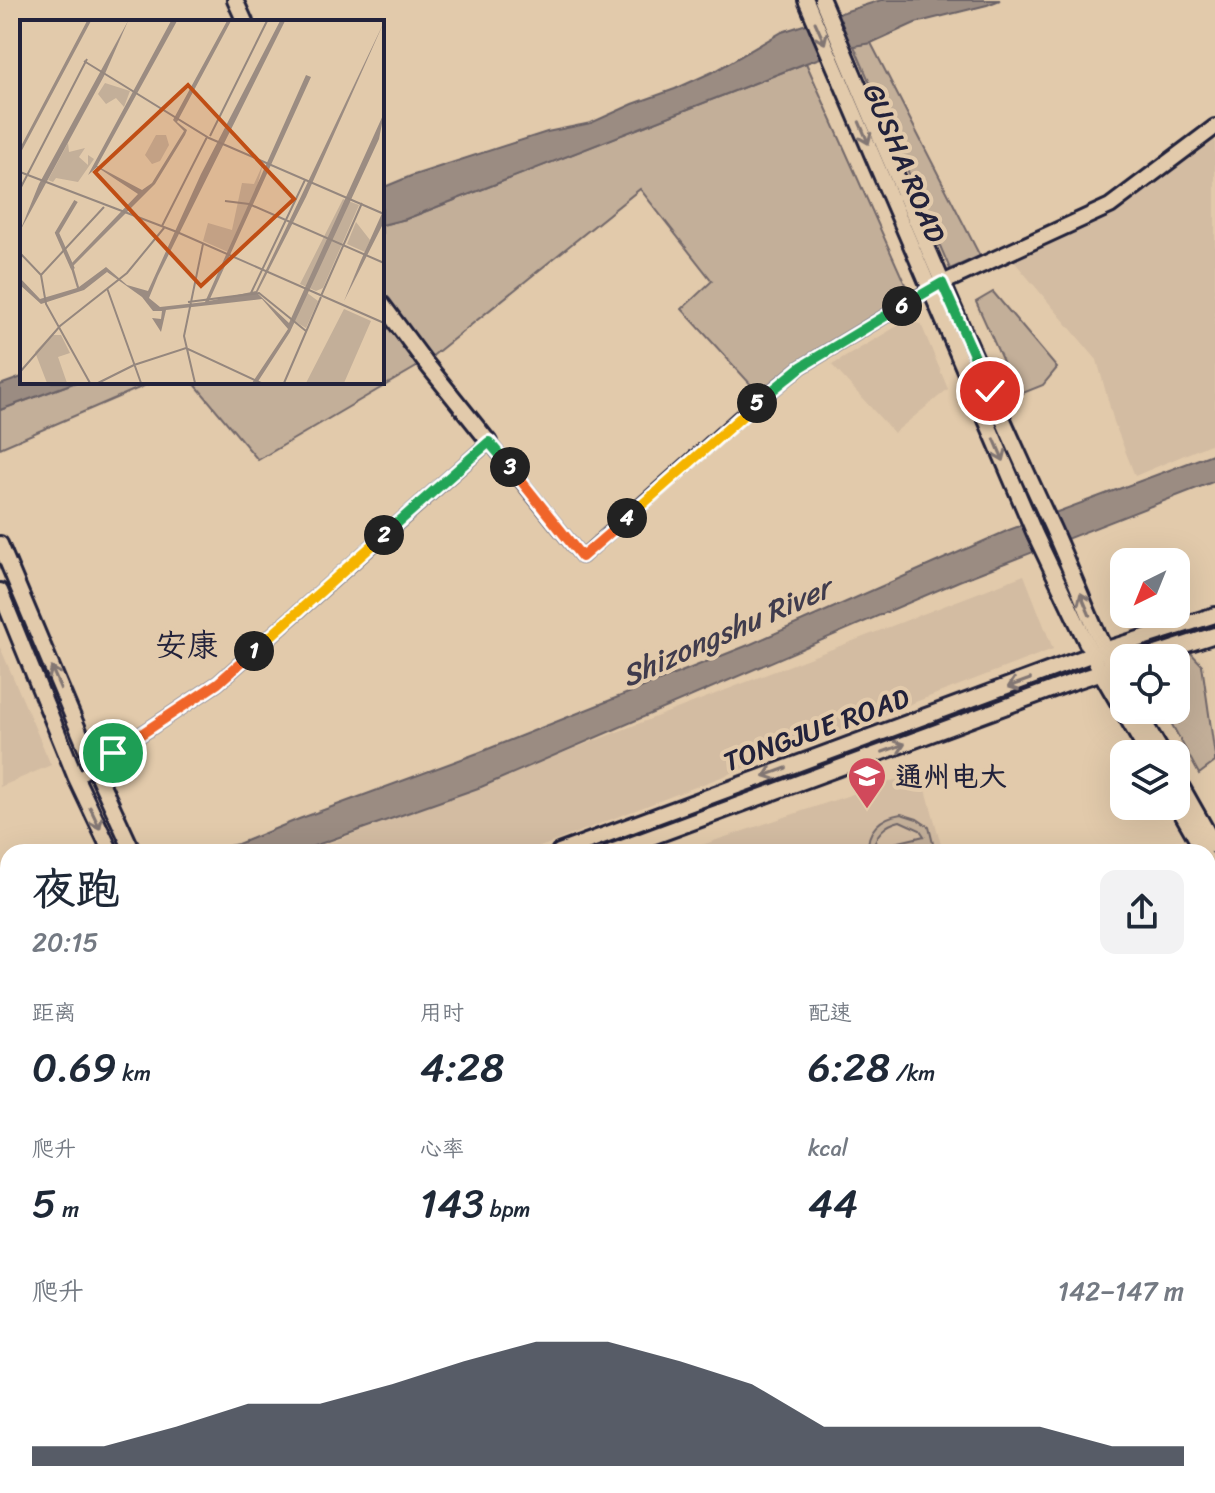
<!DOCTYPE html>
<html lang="zh">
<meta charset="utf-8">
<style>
:root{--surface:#fff;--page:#f2f2f3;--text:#1f2937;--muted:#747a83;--accent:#111827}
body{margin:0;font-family:Sriracha,"LXGW WenKai TC",sans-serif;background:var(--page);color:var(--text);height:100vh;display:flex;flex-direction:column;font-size:30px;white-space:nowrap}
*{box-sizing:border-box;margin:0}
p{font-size:26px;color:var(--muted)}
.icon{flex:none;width:44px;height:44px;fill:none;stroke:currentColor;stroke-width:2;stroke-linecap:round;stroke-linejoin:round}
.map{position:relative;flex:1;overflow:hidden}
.side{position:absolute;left:0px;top:844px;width:1216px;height:650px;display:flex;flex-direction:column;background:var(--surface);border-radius:24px 24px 0 0;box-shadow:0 8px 32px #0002}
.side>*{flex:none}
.needle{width:52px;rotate:223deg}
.tools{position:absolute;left:1110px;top:548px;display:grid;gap:16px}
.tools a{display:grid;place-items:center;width:80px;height:80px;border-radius:16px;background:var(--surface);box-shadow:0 8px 32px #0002;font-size:40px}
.pin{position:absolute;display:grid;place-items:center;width:68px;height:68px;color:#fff;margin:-34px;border:4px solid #fff;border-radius:50%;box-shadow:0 2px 8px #0007}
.km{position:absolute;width:40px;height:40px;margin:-20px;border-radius:50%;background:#222;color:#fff;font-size:22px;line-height:40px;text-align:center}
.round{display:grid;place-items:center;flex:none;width:84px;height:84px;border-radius:16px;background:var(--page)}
.summary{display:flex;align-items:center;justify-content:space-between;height:136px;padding:0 32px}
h1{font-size:44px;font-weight:600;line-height:60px}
.stats{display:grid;grid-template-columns:repeat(3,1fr);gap:12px;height:136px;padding:8px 32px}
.stats div{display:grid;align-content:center}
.stats b{font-size:40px;font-weight:600}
.stats small{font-size:22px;font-weight:400}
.stats p{font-size:22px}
.chart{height:224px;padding:16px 32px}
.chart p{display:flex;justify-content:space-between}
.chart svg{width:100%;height:144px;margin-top:8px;fill:var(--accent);opacity:.7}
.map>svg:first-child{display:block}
.built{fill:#d3bca2}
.green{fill:#c3af99;stroke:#72686a;stroke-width:2;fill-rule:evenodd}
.water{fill:#9b8c82;stroke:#6b6266;stroke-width:2}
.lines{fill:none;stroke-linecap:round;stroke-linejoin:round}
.street-casing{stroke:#22223b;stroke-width:16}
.secondary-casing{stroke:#22223b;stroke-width:20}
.street{stroke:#e2caab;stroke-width:10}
.secondary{stroke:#e2caab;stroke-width:14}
.oneway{stroke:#827673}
.split-1-casing{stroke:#fff;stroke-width:16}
.split-2-casing{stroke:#fff;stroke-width:16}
.split-3-casing{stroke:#fff;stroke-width:16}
.split-4-casing{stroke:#fff;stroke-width:16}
.split-5-casing{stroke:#fff;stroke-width:16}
.split-6-casing{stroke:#fff;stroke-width:16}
.split-7-casing{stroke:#fff;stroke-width:16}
.split-1{stroke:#f0652b;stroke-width:10}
.split-2{stroke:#f5b400;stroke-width:10}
.split-3{stroke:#22a559;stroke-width:10}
.split-4{stroke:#f0652b;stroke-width:10}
.split-5{stroke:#f5b400;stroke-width:10}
.split-6{stroke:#22a559;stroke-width:10}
.split-7{stroke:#22a559;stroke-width:10}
.labels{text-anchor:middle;stroke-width:8;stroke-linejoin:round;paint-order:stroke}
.street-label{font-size:28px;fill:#22223b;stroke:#e2caab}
.poi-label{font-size:28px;font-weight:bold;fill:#22223b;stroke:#e2caab;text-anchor:start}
.water-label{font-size:30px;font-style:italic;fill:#403c4d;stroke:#e2caab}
.quarter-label{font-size:32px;fill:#22223b;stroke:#e2caab}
.inset-river{fill:none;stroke:#9b8c82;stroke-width:4}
.inset-road{fill:none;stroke:#95877e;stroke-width:2}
.view{fill:#c04e15;fill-opacity:0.15;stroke:#c04e15;stroke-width:4}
.inset-edge{fill:none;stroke:#22223b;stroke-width:4}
</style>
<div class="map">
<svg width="1215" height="1493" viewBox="0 0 1215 1493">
<rect width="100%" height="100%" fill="#e2caab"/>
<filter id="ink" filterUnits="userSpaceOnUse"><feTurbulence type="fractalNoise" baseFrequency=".0125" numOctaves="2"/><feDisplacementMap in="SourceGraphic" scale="16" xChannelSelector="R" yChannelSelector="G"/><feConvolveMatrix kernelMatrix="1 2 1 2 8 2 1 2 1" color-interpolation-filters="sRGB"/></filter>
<g filter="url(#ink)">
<g class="built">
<polygon points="1215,127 1215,442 1135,476 1114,422 1097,360 1007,253 1110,206"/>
<polygon points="904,322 921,324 948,389 894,433 832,365"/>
<polygon points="1024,575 1053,649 527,852 306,852"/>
<polygon points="0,647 51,765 0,787"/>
<polygon points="921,771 943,852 681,852"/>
<polygon points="8,950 8,1046 0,1049 0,953"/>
<polygon points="1208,1035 1215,1035 1215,1493 336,1493 334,1486 1208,1486"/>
<polygon points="8,1089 8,1306 0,1309 0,1092"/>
</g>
<g class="green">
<polygon points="871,43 980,256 950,269 854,46"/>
<polygon points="806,63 912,300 801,367 763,398 682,309 712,281 640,189 425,362 258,460 193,382 382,382 382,225 406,219"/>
<polygon points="993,292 1057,368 1043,385 1018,395 976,302"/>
<polygon points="76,382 153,382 0,448 0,410"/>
<polygon points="1189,651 1202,665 1215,756 1215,762 1199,774 1164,710 1176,710 1176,658 1173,658"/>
<path d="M901,814L917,819L929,827L935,852H868C866,830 881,817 901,814ZM900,821L920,830L924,836L874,848C875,834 886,824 900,821Z"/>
<polygon points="1215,1161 1215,1263 1208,1264 1208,1164"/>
<polygon points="795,1486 860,1486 867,1493 802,1493"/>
<polygon points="1035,1486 1099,1486 1107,1491 1106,1493 1031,1493"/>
</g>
<g class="water">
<polygon points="881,0 1000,0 987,5 915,23 871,43 854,46 806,63 406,219 382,225 382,188 411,176 547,132 591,123 633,104 675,89 717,70 782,32"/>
<polygon points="22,377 22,382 76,382 0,410 0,385"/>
<polygon points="1215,453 1215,481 959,581 481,787 297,852 200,852 238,844 299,819 478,753 751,644 1009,530"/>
<polygon points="8,917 8,949 0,951 0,920"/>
<polygon points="8,1421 8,1457 0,1460 0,1424"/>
</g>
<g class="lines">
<g class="street-casing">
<g id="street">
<polyline points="489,442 582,557 738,418 801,367 930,289"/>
<polyline points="76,778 94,767 113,753 218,683 489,442"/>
</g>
</g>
<g class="secondary-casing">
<g id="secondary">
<polyline points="235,0 245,22"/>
<polyline points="806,0 1035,534 1101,673 1148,754"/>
<path d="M822,0C897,177 971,353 1052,527C1076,580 1095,636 1124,687"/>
<polyline points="936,286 1110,206 1215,127"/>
<polyline points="382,304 425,362 489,442"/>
<polyline points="0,544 94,767 133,852"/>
<polyline points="0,591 76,778 111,852"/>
<polyline points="1144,658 1215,635"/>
<polyline points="1137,710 1163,754"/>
<polyline points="1176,777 1215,846"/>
<polyline points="1176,803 1204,852"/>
<polyline points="559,852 1104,650 1215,615"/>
<polyline points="611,852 1072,682 1124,665"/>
<polyline points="1208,859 1215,871"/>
<polyline points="0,1059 8,1056"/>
<polyline points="0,1078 8,1075"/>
<polyline points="321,1486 323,1493"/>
</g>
</g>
<use href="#street" class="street"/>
<use href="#secondary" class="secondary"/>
</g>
<defs><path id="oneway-shaft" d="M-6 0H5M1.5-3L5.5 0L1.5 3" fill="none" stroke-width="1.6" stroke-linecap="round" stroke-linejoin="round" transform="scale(2)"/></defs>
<g class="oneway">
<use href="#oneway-shaft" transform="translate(820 33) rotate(66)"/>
<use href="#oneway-shaft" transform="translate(864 133) rotate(67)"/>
<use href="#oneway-shaft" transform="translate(999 450) rotate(67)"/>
<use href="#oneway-shaft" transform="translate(1085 604) rotate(-113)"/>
<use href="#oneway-shaft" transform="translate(56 678) rotate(-113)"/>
<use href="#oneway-shaft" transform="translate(1019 683) rotate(160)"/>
<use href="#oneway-shaft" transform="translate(894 748) rotate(-20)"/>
<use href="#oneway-shaft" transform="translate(775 772) rotate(160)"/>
<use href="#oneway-shaft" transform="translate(95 818) rotate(65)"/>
</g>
</g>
<g class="lines" filter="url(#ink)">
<g class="split-1-casing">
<polyline id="split-1" points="113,753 218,683 254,651"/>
</g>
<g class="split-2-casing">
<polyline id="split-2" points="254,651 384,535"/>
</g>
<g class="split-3-casing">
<polyline id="split-3" points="384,535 489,442 510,467"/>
</g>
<g class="split-4-casing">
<polyline id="split-4" points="510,467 582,557 627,518"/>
</g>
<g class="split-5-casing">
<polyline id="split-5" points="627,518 757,403"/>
</g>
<g class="split-6-casing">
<polyline id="split-6" points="757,403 801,367 902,306"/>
</g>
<g class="split-7-casing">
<polyline id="split-7" points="902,306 942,283 990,391"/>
</g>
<use href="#split-1" class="split-1"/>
<use href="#split-2" class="split-2"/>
<use href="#split-3" class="split-3"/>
<use href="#split-4" class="split-4"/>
<use href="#split-5" class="split-5"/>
<use href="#split-6" class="split-6"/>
<use href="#split-7" class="split-7"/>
</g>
<defs>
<g id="school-pin" transform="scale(2)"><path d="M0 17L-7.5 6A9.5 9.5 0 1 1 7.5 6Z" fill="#d1495b" stroke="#e2caab"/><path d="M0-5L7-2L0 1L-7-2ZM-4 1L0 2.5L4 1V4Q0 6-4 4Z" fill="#fff"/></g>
</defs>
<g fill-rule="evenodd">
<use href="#school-pin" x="867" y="776"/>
</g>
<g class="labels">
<g class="street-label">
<text transform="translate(905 163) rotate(67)" y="10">GUSHA ROAD</text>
<text transform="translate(816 729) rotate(-20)" y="10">TONGJUE ROAD</text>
</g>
<g class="poi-label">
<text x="895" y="786">通州电大</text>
</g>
<g class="water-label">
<text transform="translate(726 632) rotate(-24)" y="10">Shizongshu River</text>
</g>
<g class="quarter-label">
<text x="187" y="656">安康</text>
</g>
</g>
<g transform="translate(20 20)">
<rect width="364" height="364" fill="#e2caab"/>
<path d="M85,63L110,71L104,87L96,78L86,84L78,74ZM136,115H146L149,125L140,141L132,144L125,135ZM48,123L49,132L65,128L59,137L68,145V135L74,139L58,162L36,158L33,162L28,160ZM243,144L232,185L208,232L183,221L188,203L212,210L222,163L234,164ZM323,179L339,185L303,268L296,271L280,264ZM336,202L350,220L345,232L327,224ZM286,272L298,281L286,308L274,301ZM324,289L351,301L324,363H286ZM31,315H41L50,333L38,337L47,363H27L15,332Z" fill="#c3af99"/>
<path d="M67,1H71L0,134V128ZM108,1L84,56L0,211L19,164ZM151,1H157L77,146L122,170L132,163L164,111L153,100L207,1H211L157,102L167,110L165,115L135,164L53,246L59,267L86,247L107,265L128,271L181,154L260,1H265L138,256L129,278L140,287L185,282L286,55L291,57L189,281L236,271L364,2L286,177L237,273L269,303L364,93L359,119L270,312L237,363H232L268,309L242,279L146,290L141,312L132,298L141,299L142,291H133L122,277L87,252L64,270L21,284L0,265V258L20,279L57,268L50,245L118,174L77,147L68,155ZM364,189V202L324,281L341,240Z" fill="#9b8c82"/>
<path class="inset-river" d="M53,249L37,213L56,181"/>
<path class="inset-road" d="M64,41L189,118L364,194M190,116L247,1M0,152L157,212L364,303M0,169L67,39M205,181L229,184L364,243M142,206L187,117M0,233L21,255L26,284L70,363M21,255L84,187M87,268L121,363M231,273L285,160M301,276L342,183M168,282L239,273L286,311M0,352L40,306L107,253L144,208M78,363L114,345L166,328L241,363M175,363L164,316L183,224M264,363L301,277"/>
<path class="view" d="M168,65L274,179L181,266L75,152Z"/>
<rect width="364" height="364" class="inset-edge"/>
</g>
</svg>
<div class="tools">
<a><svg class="needle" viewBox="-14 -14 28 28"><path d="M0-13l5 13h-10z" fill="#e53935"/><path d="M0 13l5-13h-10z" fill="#747a83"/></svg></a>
<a><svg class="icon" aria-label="locate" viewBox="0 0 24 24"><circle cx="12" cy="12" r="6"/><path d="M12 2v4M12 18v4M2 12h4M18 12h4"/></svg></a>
<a><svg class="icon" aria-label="layers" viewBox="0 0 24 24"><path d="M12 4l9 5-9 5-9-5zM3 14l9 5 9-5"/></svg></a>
</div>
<div class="pin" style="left:113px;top:753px;background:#1e9e55"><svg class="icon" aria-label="arrive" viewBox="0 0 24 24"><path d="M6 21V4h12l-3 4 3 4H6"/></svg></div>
<div class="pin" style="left:990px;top:391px;background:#d93025"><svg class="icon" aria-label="check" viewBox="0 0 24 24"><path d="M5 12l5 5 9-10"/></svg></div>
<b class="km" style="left:254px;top:651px">1</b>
<b class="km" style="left:384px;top:535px">2</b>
<b class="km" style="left:510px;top:467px">3</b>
<b class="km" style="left:627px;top:518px">4</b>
<b class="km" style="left:757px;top:403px">5</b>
<b class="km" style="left:902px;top:306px">6</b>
<section class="side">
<div class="summary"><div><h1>夜跑</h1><p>20:15</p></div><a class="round"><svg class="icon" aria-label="share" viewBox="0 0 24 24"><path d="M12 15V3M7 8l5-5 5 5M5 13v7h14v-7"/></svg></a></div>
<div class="stats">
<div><p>距离</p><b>0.69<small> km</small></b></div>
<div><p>用时</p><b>4:28</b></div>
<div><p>配速</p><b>6:28<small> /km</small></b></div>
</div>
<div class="stats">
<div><p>爬升</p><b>5<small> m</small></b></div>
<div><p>心率</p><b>143<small> bpm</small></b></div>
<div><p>kcal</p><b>44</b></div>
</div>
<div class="chart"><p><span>爬升</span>142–147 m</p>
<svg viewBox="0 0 160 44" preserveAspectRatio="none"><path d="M0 44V38L10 38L20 32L30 25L40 25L50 19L60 12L70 6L80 6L90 12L100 19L110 32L120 32L130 32L140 32L150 38L160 38V44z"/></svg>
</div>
</section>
</div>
